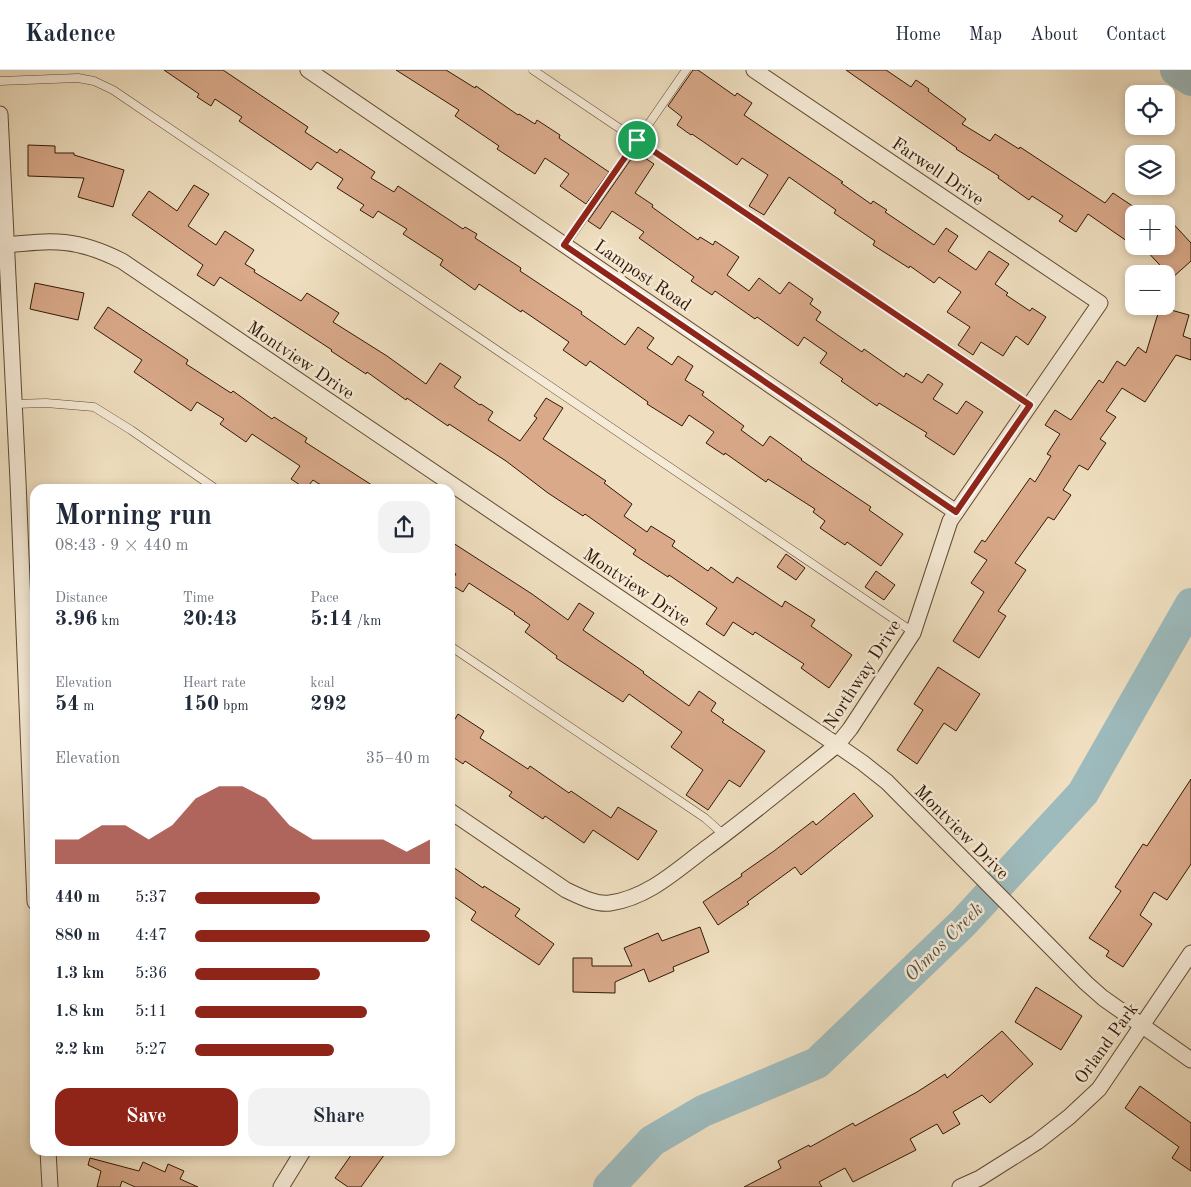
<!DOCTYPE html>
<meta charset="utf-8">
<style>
:root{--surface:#fff;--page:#f2f2f3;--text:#1f2937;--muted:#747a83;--line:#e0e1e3;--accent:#8f2418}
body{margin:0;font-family:"Old Standard TT",serif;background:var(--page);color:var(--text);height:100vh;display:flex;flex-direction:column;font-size:19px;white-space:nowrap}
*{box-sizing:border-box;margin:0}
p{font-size:16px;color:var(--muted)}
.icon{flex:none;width:28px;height:28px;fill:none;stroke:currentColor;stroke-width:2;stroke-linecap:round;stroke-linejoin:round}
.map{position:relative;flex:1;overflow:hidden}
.drawer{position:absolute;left:30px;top:414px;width:425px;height:672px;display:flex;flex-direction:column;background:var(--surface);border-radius:15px;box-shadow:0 2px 8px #0003}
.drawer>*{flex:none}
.controls{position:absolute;left:1125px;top:15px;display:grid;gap:10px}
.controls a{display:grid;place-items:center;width:50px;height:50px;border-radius:10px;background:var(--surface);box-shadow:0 2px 8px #0003;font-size:25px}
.pin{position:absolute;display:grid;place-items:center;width:42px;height:42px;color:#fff;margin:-21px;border:2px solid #fff;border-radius:50%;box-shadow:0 1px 5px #0007}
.round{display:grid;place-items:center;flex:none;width:52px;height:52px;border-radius:15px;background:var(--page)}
.summary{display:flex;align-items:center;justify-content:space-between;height:85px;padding:0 25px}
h1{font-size:28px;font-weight:700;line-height:38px}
.stats{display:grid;grid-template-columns:repeat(3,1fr);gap:8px;height:85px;padding:5px 25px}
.stats div{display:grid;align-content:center}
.stats b{font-size:21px;font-weight:700}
.stats small{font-size:14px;font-weight:400}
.stats p{font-size:14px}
.chart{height:140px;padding:10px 25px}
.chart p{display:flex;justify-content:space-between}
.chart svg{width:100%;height:90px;margin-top:5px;fill:var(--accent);opacity:.7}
.action{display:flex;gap:10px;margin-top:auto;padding:10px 25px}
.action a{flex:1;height:58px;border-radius:15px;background:var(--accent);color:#fff;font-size:20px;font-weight:700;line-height:58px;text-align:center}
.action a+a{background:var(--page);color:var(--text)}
ul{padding:0 25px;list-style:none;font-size:16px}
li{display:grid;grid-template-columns:80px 60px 1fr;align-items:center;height:38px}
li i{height:12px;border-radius:6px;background:var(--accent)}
header{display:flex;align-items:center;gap:30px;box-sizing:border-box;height:70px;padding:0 25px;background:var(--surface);border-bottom:1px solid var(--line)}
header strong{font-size:24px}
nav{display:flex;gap:28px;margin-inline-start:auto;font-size:18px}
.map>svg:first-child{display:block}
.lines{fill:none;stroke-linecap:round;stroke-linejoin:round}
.river{stroke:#9dbabc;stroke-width:32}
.building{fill:#d9a98a;stroke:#321804}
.service-casing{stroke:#614a33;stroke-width:9}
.minor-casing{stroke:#614a33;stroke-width:17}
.service{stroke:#f5ead6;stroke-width:8}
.minor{stroke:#f5ead6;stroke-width:15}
.route-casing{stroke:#fff;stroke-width:10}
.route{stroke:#8f2418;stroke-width:6}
.labels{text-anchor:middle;stroke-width:5;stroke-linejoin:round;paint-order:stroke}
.street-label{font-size:18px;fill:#321804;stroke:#f5ead6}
.water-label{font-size:19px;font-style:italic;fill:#575144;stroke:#f5ead6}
</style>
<header>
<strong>Kadence</strong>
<nav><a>Home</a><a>Map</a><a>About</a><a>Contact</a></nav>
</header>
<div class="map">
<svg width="1191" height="1117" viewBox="0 0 1191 1117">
<rect width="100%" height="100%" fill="#efdfc0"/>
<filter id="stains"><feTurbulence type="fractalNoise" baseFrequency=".004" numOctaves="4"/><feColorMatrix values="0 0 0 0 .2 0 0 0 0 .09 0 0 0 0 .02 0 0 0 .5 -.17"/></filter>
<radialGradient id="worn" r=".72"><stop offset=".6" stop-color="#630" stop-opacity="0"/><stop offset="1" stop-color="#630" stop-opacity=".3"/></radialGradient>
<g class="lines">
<g class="river">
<polyline points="1176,0 1191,10"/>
<polyline points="609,1117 652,1071 703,1041 817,993 963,853 1083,723 1191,534"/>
</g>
</g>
<g class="building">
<polygon points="164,0 223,0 308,57 305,62 337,83 340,79 375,102 371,108 394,122 398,116 463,159 465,157 477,164 475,168 521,198 520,201 582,242 581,244 625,275 638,257 654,268 647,278 672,295 678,286 693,296 685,310 704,322 702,325 744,356 741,360 763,376 770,366 802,389 801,390 871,437 869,440 903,464 881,496 847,472 845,475 820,458 825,451 813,442 815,439 768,409 766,412 725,383 724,385 706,373 714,362 689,345 682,356 647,334 648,332 590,291 586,296 563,280 569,272 522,240 521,242 479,214 475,220 440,195 443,190 403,164 407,159 378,141 373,148 360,140 364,135 337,118 343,109 317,92 311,100 239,51 242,47 215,29 211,36 197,27 199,24"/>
<polygon points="396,0 446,0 475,18 476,16 518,45 519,44 535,54 537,50 560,65 559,68 609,102 586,134 560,116 569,104 545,88 535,104 497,79 499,76 455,46 459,40"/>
<polygon points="693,0 698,0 735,26 737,23 752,33 744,45 843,112 841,113 871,134 873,131 887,140 885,142 934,175 946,158 958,166 948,181 976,200 989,181 1009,194 995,214 1008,223 1006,225 1030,241 1032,238 1046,247 1028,275 1016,266 1003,286 981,272 973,285 958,275 970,257 947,242 961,222 939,207 934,213 910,196 909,198 873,175 875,171 834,143 836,140 789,107 764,145 749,136 768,105 742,88 737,95 692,64 691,65 677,55 682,47 668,36"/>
<polygon points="846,0 886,0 911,17 916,10 929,19 928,21 966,49 962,54 990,71 995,64 1019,79 1020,77 1105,133 1113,123 1134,137 1134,176 1088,144 1076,162 1059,151 1063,146 1032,126 1029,130 998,108 999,106 956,79 957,78"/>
<polygon points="28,75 55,76 55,83 74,83 74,85 124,100 113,137 78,127 84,108 28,106"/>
<polygon points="636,82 654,94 635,123 653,135 652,137 698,170 700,167 713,175 715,171 739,187 727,205 749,221 759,208 780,224 789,212 813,229 810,234 821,242 816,250 862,282 864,279 904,307 906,303 922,313 928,304 943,314 933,329 957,344 966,331 983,342 954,385 925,366 927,363 879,333 877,336 841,311 843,309 820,293 827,283 804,267 798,276 757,247 755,249 715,221 712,225 691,211 694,207 639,168 644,162 612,141 600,159 588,151"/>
<polygon points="194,115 209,124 188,156 216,175 225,161 254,180 245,194 255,200 254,202 301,231 307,223 339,243 333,252 387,286 426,314 440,293 461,307 454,317 480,335 481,334 493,342 488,350 520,371 537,348 534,346 546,328 563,338 543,369 606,411 604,413 632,434 624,446 647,462 651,456 675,471 672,476 708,501 711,497 733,513 737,507 782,537 785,531 815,550 811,556 852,585 829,618 801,598 804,594 755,562 753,565 733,552 724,566 706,554 717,538 669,505 668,507 633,484 636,480 585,444 583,446 548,423 506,391 449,354 448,356 407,328 406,330 367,302 366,304 331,281 332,280 220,207 214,216 197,205 203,195 132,145 149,121 177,141"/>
<polygon points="1166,146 1191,173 1191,191 1172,208 1142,176 1166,176"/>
<polygon points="35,213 84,223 78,250 30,239"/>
<polygon points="108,237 188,290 186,294 231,323 233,321 272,349 274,347 307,368 305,372 378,419 327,419 313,410 306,419 291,409 300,396 252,364 246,372 220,354 224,349 197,332 191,341 134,302 142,290 94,258"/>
<polygon points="1160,237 1189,245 1183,266 1191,269 1191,290 1176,285 1145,332 1122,318 1106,341 1116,347 1100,369 1106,373 1088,400 1079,395 1063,420 1071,425 1054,450 1048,447 1015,493 1026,500 998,541 1006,546 979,588 953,571 984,522 971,513 987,490 974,482 982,470 985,472 1030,408 1035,412 1051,386 1047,384 1060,364 1045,355 1055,340 1071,350 1099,310 1103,313 1117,291 1125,296 1138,277 1146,283"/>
<polygon points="450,471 532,524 568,550 579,533 594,543 583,560 644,602 643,603 689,636 699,621 716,633 711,641 724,650 722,652 765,681 740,717 729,710 708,740 686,725 703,700 671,677 682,662 629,624 623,632 556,588 557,586 525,562 530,555 514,544 515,543 469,513 463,522 450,514 456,504 450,500"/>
<polygon points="786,484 805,498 796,510 777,497"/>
<polygon points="876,501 895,515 884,530 865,517"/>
<polygon points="938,597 980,624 956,661 944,653 917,694 897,680 923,640 914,634"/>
<polygon points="458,644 484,661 480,668 528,699 530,696 569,723 571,721 611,748 618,737 657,761 638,790 593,760 584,773 545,746 543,749 509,726 512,722 465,691 463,694 450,685 450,657"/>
<polygon points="1191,709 1191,794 1167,830 1154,822 1140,845 1152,854 1123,897 1106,886 1109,881 1089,868 1121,821 1115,817 1143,774 1147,776"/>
<polygon points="854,723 873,746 801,805 795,797 747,832 749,834 718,855 703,832 742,806 741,804 774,781 813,751 816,755"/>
<polygon points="450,795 483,818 484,816 520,839 515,846 554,874 539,895 471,850 476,842 450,824"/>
<polygon points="700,857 709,882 673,897 674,901 649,912 644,899 615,912 615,923 573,922 573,888 592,888 592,896 632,896 624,878 658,863 662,871"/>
<polygon points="1036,917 1082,946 1061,980 1015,952"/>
<polygon points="1002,961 1033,994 990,1033 982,1025 953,1042 960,1054 943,1064 937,1054 910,1069 916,1080 853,1112 845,1098 819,1112 822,1117 744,1117 781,1098 778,1091 809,1075 810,1077 853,1053 855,1056 917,1022 945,1004 947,1008"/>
<polygon points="1140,1016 1191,1053 1191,1101 1172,1088 1179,1077 1125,1038"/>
<polygon points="354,1081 387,1081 361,1117 348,1117 335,1108"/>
<polygon points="90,1088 139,1101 143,1092 165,1102 168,1094 184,1101 180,1109 198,1117 135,1117 122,1111 120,1117 97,1117 101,1101 88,1095"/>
</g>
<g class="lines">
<g class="service-casing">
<g id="service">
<polyline points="533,0 1030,335"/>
<polyline points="0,11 78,8 94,11 113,20 913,562"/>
<polyline points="565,175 686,0"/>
<polyline points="14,334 46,333 94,337 131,360 216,419"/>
<polyline points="450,576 705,748 724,765"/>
</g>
</g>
<g class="minor-casing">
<g id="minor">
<polyline points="308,0 956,442"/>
<polyline points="0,44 18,411 35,832"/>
<path d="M5,175C55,170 76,168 122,191L837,675L863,693L887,712L1086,913L1103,928L1191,990"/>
<path d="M450,741L566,820C579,826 596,835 610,833C647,828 676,801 705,779C750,746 793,710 837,675L850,659L913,563L950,451L1100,233L754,0"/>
<polyline points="48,1081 50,1117"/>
<polyline points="281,1117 303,1081"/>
<polyline points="960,1117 980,1108 1037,1072 1069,1047 1099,1019 1191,883"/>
</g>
</g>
<use href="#service" class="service"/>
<use href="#minor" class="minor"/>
</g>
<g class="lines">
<g class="route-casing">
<polygon id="route" points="637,70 1030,335 956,442 564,175"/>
</g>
<use href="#route" class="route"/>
</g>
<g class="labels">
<g class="street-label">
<text transform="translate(938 101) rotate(34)" y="6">Farwell Drive</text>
<text transform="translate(643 205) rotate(34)" y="6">Lampost Road</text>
<text transform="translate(301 290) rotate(34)" y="6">Montview Drive</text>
<text transform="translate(637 517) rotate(34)" y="6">Montview Drive</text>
<text transform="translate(862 604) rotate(-57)" y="6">Northway Drive</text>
<text transform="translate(962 762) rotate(45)" y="6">Montview Drive</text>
<text transform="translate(1106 973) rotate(-54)" y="6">Orland Park</text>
</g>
<g class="water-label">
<text transform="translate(943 871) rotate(-45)" y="7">Olmos Creek</text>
</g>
</g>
<rect width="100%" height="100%" filter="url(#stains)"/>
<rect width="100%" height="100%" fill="url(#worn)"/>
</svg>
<div class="controls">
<a><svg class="icon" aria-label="locate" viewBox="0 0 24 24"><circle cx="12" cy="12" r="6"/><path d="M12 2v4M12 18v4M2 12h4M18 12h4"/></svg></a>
<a><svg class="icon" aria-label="layers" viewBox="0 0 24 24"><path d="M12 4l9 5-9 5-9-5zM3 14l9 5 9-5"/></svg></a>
<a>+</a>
<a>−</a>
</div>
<div class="pin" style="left:637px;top:70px;background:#1e9e55"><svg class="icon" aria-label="arrive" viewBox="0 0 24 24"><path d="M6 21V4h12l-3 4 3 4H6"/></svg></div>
<section class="drawer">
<div class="summary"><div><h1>Morning run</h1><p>08:43 · 9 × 440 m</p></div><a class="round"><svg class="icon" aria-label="share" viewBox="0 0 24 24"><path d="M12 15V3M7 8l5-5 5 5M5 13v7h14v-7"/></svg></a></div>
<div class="stats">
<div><p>Distance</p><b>3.96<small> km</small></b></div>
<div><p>Time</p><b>20:43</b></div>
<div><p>Pace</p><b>5:14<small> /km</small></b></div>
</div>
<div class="stats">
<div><p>Elevation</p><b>54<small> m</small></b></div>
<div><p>Heart rate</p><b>150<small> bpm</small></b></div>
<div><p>kcal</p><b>292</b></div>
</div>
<div class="chart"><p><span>Elevation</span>35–40 m</p>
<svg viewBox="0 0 160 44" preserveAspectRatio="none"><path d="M0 44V32L10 32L20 25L30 25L40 32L50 25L60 12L70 6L80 6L90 12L100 25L110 32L120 32L130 32L140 32L150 38L160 32V44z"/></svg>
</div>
<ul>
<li><b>440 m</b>5:37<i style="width:53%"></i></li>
<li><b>880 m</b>4:47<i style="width:100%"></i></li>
<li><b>1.3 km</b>5:36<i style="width:53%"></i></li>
<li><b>1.8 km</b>5:11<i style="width:73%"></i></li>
<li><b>2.2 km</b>5:27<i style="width:59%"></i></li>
</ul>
<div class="action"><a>Save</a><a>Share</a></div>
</section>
</div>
